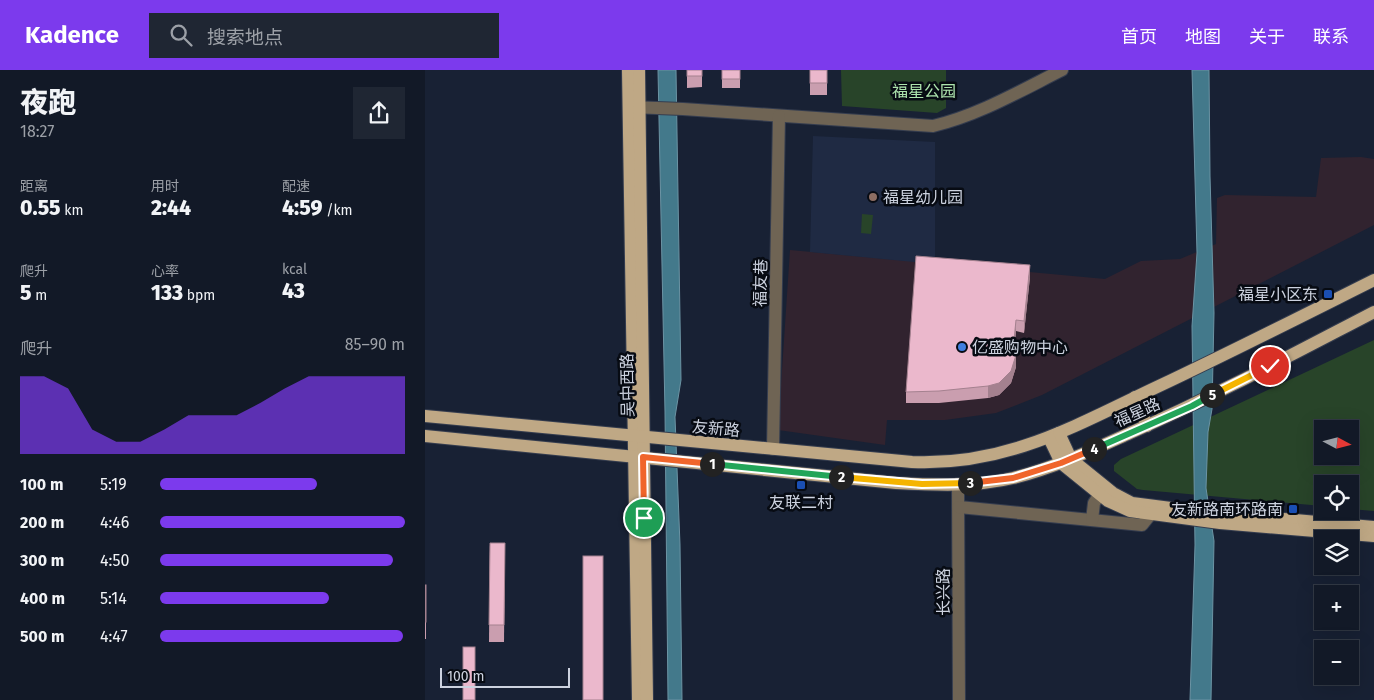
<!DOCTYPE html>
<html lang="zh">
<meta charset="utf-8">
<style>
:root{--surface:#121927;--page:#1f2633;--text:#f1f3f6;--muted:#9ca0a7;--line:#313844;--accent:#7c3aed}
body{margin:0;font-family:"Fira Sans","Noto Sans SC",sans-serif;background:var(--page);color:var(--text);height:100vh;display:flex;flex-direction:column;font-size:19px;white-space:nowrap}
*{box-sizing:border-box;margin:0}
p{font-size:16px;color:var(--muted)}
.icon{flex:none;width:28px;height:28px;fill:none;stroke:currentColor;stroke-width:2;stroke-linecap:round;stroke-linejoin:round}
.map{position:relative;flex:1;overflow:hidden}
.panel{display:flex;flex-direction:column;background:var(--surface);width:425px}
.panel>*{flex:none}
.needle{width:32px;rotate:97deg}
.tools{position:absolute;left:889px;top:350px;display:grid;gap:10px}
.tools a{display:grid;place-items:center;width:45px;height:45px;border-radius:0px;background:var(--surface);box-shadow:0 5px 20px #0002,0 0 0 1px var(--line);font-size:25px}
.scale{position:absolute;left:15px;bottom:12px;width:130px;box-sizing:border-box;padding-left:5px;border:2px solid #ccd2df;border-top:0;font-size:14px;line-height:18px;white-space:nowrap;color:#ccd2df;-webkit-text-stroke:4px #070b13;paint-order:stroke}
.pin{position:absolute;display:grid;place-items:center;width:42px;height:42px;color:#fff;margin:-21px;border:2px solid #fff;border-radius:50%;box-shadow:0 1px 5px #0007}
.km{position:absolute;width:25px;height:25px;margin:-12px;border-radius:50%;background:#222;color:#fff;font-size:14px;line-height:25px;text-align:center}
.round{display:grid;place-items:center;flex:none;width:52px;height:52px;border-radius:0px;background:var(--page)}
.summary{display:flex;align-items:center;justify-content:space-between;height:85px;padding:0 20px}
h1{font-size:28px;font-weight:800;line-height:38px}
.stats{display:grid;grid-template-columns:repeat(3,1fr);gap:8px;height:85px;padding:5px 20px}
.stats div{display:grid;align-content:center}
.stats b{font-size:21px;font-weight:800}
.stats small{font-size:14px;font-weight:400}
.stats p{font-size:14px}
.chart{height:140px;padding:10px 20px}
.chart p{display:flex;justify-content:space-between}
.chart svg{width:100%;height:90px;margin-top:5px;fill:var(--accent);opacity:.7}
ul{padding:0 20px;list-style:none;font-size:16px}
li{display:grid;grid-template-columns:80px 60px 1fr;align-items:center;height:38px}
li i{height:12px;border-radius:6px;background:var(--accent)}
header{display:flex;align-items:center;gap:30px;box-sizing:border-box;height:70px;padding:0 25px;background:var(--accent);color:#fff}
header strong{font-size:24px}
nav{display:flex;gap:28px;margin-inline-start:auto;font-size:18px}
.search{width:350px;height:45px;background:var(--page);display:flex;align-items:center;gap:12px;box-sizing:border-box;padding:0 18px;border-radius:0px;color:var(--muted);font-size:19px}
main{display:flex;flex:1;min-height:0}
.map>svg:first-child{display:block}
.commercial{fill:#31232f}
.built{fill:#1f2a43}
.green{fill:#284429;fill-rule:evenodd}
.water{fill:#43798b;stroke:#6c94a4}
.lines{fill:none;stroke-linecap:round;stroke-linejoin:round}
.minor-casing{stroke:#353d4f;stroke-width:14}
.major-casing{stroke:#353d4f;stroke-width:14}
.minor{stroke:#6f6454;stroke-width:12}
.major{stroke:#bfa885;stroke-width:12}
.wall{fill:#ca9eaf}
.shaded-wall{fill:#a4818f}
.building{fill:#ebb8cc;stroke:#a4818f}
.split-1-casing{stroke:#fff;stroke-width:10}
.split-2-casing{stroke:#fff;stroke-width:10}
.split-3-casing{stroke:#fff;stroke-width:10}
.split-4-casing{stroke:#fff;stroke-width:10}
.split-5-casing{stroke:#fff;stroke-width:10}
.split-6-casing{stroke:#fff;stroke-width:10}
.split-1{stroke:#f0652b;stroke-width:6}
.split-2{stroke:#22a559;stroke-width:6}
.split-3{stroke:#f5b400;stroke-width:6}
.split-4{stroke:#f0652b;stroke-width:6}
.split-5{stroke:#22a559;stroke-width:6}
.split-6{stroke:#f5b400;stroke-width:6}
.education-dot{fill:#8d6e63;stroke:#070b13;stroke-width:2}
.transit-dot{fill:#1a4fb4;stroke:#070b13;stroke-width:2}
.shop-dot{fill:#3f7fe0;stroke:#070b13;stroke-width:2}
.labels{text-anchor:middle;stroke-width:5;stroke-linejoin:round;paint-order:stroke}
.park-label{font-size:16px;fill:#ade4ad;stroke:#070b13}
.poi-label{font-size:16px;fill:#ccd2df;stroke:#070b13;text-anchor:start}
.street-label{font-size:16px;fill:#ccd2df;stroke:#070b13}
</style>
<header>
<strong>Kadence</strong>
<div class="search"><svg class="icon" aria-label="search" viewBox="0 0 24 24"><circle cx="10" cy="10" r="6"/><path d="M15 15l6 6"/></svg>搜索地点</div>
<nav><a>首页</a><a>地图</a><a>关于</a><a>联系</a></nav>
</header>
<main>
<section class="panel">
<div class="summary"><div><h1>夜跑</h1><p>18:27</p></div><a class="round"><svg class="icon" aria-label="share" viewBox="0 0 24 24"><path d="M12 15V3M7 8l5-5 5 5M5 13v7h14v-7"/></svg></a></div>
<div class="stats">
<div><p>距离</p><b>0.55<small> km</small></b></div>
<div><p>用时</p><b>2:44</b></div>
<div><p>配速</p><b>4:59<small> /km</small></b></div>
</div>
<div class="stats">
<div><p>爬升</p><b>5<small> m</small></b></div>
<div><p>心率</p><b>133<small> bpm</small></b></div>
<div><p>kcal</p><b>43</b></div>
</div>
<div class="chart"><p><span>爬升</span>85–90 m</p>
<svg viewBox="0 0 160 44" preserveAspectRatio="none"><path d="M0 44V6L10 6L20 12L30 32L40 38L50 38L60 32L70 25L80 25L90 25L100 19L110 12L120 6L130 6L140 6L150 6L160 6V44z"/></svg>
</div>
<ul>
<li><b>100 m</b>5:19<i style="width:64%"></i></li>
<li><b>200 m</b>4:46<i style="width:100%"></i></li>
<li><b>300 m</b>4:50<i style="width:95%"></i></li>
<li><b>400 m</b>5:14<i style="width:69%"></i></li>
<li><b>500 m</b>4:47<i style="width:99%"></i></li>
</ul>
</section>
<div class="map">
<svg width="949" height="630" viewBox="0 0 949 630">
<rect width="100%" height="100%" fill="#182134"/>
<polygon class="commercial" points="936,87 949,89 949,155 617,325 571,343 520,350 462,350 460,375 353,360 365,180 680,209 716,191 755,189 791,174 792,128 800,125 891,127 896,88"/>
<polygon class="built" points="388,66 510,72 510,194 385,182"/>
<g class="green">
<polygon points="416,0 521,0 521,38 512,43 417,36"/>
<polygon points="437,144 448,145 446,164 436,163"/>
<path d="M949,270V441L925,439V414H898L897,436L718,420L712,419L689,401V395L696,389ZM898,359H925V386H898Z"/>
</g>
<g class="water">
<polygon points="233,0 251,0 256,310 250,347 255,475 257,630 243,630 240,342"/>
<polygon points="767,0 784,0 785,106 789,243 787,339 783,362 781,418 789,471 786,630 765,630 770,475 767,256 772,183"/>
</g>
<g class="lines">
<g class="minor-casing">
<g id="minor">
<path d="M205,37L258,39L508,56C554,45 595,21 637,0"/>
<polyline points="348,379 354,46"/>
<polyline points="533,414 534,630"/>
<polyline points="534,437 717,455 725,445"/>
<polyline points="667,450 669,433 675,424"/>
</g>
</g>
<g class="major-casing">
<g id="major">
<polyline points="203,0 213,630"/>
<polyline points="214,0 222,630"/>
<polyline points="710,327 722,356"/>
<path d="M0,346L487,392C583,396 651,355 734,316C806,282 877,246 949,210"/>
<polyline points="634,363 646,389 688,423 707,433 769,441 949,457"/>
<path d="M0,366L471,413C509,415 551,417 588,408C629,398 667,380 705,363C788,327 868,284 949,242"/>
<polyline points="624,368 636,393 683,431 705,441 795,453 949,466"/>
</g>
</g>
<use href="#minor" class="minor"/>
<use href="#major" class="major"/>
</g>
<g class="wall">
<polygon points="262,0 277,0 277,17 262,18"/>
<rect x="297" y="0" width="18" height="18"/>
<rect x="385" y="0" width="17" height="25"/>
<polygon points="605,207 599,263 591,261 589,281 591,297 586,313 574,325 563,328 514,333 481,333 481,322"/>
<polygon points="65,473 80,473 79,572 64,572"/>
<rect x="0" y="515" width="1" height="54"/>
</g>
<g class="shaded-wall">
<polygon points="605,195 605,207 599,263 599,251"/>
<polygon points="591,250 591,261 588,292 588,280"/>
<polygon points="591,285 591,297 586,313 574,325 563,328 563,316"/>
</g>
<g class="building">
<rect x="262" y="0" width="15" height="6"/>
<rect x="297" y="0" width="18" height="9"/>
<rect x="385" y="0" width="17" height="13"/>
<polygon points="491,186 605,195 599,251 591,250 588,280 591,285 586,301 574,313 563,316 514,321 481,322"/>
<polygon points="65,473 80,473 79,555 64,555"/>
<rect x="158" y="486" width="20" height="144"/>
<rect x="0" y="515" width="1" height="37"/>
<rect x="38" y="577" width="12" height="53"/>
</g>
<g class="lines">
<g class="split-1-casing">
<polyline id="split-1" points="219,448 218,387 287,394"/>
</g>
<g class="split-2-casing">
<polyline id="split-2" points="287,394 416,407"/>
</g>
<g class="split-3-casing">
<polyline id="split-3" points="416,407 497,414 545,413"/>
</g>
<g class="split-4-casing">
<polyline id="split-4" points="545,413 588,408 636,393 669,379"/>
</g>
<g class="split-5-casing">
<polyline id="split-5" points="669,379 767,336 787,325"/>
</g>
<g class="split-6-casing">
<polyline id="split-6" points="787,325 845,296"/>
</g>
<use href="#split-1" class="split-1"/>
<use href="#split-2" class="split-2"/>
<use href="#split-3" class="split-3"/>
<use href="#split-4" class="split-4"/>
<use href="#split-5" class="split-5"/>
<use href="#split-6" class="split-6"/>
</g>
<circle class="education-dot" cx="448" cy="127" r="5"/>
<g class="transit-dot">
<rect x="898" y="219" width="10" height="10" rx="2.5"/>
<rect x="371" y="410" width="10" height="10" rx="2.5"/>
<rect x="863" y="434" width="10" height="10" rx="2.5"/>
</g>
<circle class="shop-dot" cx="537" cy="277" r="5"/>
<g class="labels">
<g class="park-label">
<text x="499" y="27">福星公园</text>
</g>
<g class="poi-label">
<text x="458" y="133">福星幼儿园</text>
<text x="893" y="230" text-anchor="end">福星小区东</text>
<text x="547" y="283">亿盛购物中心</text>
<text x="376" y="438" text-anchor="middle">友联二村</text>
<text x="858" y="445" text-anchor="end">友新路南环路南</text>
</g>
<g class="street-label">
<text transform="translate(335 213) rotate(-89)" y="6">福友巷</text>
<text transform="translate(202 315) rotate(-91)" y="6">吴中西路</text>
<text transform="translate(712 342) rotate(-24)" y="6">福星路</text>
<text transform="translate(291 358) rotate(5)" y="6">友新路</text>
<text transform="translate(518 522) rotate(-90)" y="6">长兴路</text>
</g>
</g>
</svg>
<div class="tools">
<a><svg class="needle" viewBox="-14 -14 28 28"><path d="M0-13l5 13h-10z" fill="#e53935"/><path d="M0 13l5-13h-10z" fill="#9ca0a7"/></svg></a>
<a><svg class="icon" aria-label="locate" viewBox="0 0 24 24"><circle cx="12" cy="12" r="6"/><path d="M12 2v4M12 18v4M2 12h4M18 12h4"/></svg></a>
<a><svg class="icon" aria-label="layers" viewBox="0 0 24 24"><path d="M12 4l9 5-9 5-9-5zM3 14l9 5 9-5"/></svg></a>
<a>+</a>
<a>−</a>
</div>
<div class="scale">100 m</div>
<div class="pin" style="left:219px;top:448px;background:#1e9e55"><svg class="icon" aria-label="arrive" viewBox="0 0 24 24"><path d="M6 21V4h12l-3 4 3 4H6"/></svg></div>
<div class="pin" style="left:845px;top:296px;background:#d93025"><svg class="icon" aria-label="check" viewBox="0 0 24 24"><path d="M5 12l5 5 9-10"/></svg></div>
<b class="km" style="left:287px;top:394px">1</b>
<b class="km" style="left:416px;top:407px">2</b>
<b class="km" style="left:545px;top:413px">3</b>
<b class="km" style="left:669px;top:379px">4</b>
<b class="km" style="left:787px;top:325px">5</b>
</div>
</main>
